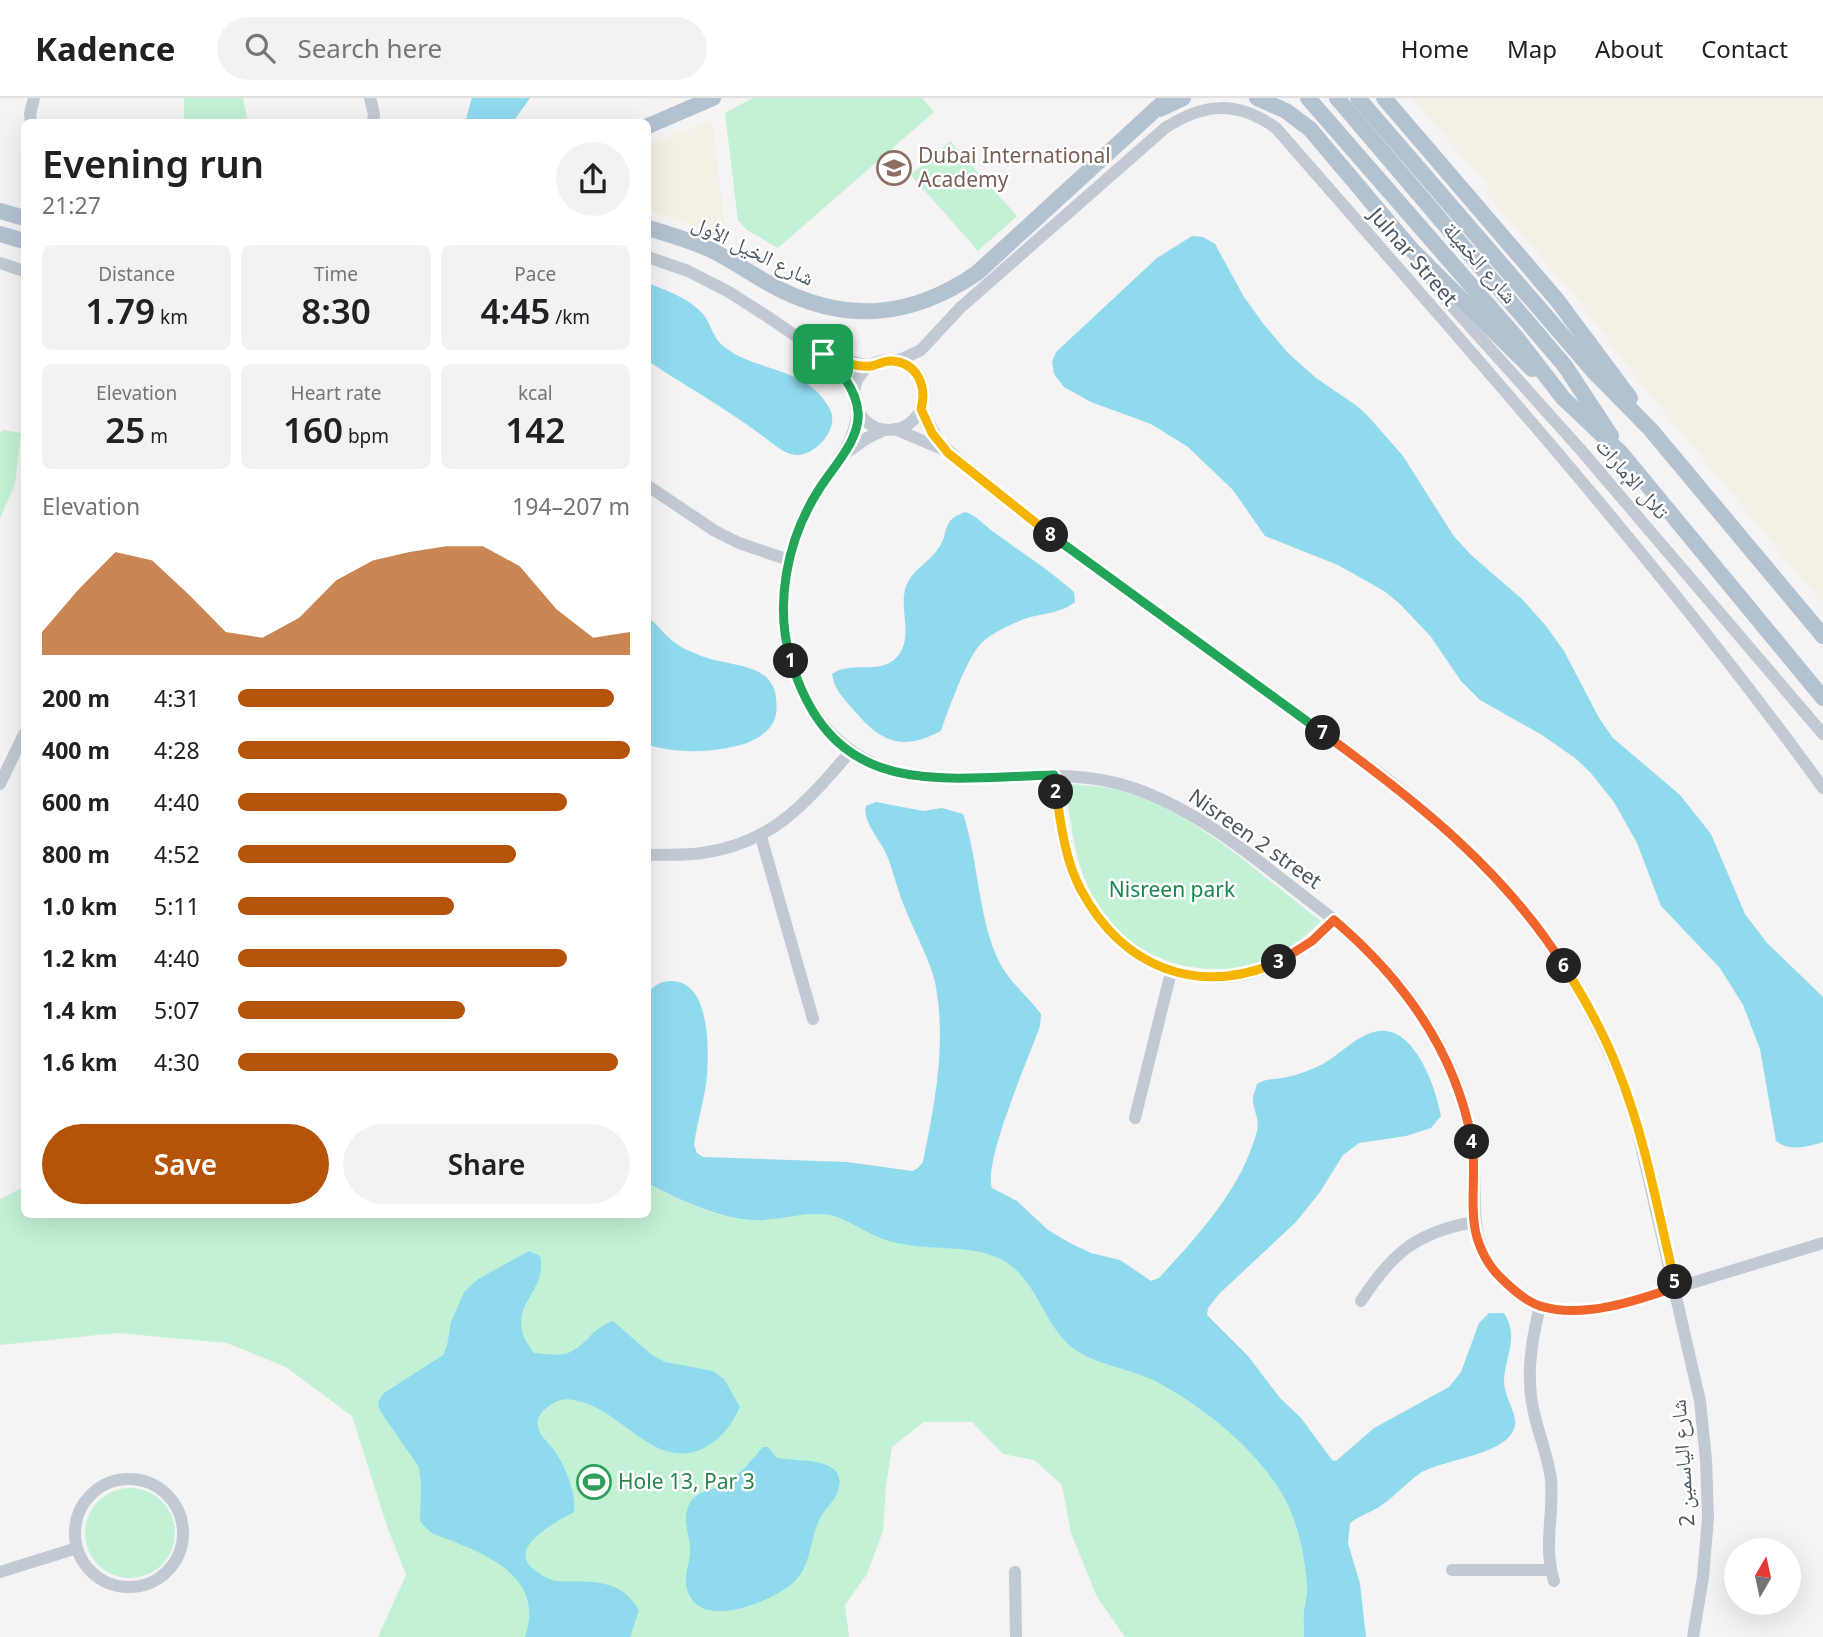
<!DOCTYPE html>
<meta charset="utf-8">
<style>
:root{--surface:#fff;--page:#f2f2f2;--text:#202124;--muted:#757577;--line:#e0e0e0;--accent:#b45309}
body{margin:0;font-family:"Noto Sans","Noto Naskh Arabic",sans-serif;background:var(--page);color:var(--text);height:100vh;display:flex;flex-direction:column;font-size:26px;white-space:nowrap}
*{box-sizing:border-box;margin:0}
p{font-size:23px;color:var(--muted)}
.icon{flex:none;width:38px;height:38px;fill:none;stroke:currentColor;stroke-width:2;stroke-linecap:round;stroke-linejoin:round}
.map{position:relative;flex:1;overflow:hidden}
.side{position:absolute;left:21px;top:21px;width:630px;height:1099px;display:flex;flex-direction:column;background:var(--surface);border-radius:10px;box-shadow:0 7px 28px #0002}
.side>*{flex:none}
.needle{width:46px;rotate:9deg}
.controls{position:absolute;left:1724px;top:1440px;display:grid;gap:14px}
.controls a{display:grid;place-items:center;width:77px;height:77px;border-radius:50%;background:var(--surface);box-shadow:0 7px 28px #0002;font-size:35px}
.pin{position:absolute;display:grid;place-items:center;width:60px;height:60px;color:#fff;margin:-30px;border-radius:14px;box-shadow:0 4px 10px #0006}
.km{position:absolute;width:35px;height:35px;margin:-18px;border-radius:50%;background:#222;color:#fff;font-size:19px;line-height:35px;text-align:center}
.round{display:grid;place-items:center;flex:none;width:74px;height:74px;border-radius:37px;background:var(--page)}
.headline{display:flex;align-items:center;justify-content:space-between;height:119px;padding:0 21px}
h1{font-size:38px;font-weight:600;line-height:52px}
.stats{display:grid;grid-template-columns:repeat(3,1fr);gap:10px;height:119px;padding:7px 21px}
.stats div{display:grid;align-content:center;border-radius:10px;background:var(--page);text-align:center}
.stats b{font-size:35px;font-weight:600}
.stats small{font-size:19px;font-weight:400}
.stats p{font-size:19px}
.chart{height:196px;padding:14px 21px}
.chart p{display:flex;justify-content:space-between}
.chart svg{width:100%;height:126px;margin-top:7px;fill:var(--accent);opacity:.7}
.cta{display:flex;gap:14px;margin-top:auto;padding:14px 21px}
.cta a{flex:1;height:80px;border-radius:42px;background:var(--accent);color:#fff;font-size:28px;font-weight:600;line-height:80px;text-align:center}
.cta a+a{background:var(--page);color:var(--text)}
ul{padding:0 21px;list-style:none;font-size:23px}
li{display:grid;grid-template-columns:112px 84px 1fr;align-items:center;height:52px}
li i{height:18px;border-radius:9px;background:var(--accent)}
header{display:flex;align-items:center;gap:42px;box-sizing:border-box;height:98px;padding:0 35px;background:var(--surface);border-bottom:2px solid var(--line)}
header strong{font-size:33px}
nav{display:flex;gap:38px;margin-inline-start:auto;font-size:24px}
.search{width:490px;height:63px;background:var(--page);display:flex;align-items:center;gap:18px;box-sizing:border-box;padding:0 24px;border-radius:38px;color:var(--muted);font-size:26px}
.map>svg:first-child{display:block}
.green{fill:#c3f1d5}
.sand{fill:#f5f0e5}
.water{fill:#90daee}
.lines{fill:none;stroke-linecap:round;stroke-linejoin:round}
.minor{stroke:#c1cad2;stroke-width:12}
.major{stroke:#b3c2d1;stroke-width:16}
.split-1-casing{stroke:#fff;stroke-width:14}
.split-2-casing{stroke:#fff;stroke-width:14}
.split-3-casing{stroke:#fff;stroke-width:14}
.split-4-casing{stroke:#fff;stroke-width:14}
.split-5-casing{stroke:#fff;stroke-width:14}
.split-6-casing{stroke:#fff;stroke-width:14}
.split-7-casing{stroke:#fff;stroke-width:14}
.split-8-casing{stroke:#fff;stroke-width:14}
.split-9-casing{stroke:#fff;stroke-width:14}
.split-1{stroke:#22a559;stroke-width:9}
.split-2{stroke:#22a559;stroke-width:9}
.split-3{stroke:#f5b400;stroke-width:9}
.split-4{stroke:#f0652b;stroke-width:9}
.split-5{stroke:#f0652b;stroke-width:9}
.split-6{stroke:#f5b400;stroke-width:9}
.split-7{stroke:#f0652b;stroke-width:9}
.split-8{stroke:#22a559;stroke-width:9}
.split-9{stroke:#f5b400;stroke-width:9}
.labels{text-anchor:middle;stroke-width:5;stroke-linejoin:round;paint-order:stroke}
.education-label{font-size:21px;fill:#785e54;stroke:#fff;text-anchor:start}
.street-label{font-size:21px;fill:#4a5661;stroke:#fff}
.park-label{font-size:21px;fill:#17864f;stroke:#fff}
.leisure-label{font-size:21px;fill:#27864d;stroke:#fff;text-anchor:start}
</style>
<header>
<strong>Kadence</strong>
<div class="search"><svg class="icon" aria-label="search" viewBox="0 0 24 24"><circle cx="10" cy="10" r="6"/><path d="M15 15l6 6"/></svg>Search here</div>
<nav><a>Home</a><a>Map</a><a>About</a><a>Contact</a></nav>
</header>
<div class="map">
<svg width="1823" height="1539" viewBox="0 0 1823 1539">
<rect width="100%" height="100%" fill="#f5f3f3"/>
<g class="green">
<polygon points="184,0 243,0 248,24 184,24"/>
<polygon points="753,0 922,0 934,14 778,150 747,132 738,123 725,15"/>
<polygon points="950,43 1017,118 978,153 911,77"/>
<polygon points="3,332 21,335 15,386 0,420 0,335"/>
<path d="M1065,686C1085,687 1104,688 1124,694C1199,716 1259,777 1321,823C1299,844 1275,865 1245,871C1236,872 1226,871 1218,871C1166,872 1120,846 1094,800C1074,765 1071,725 1065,686Z"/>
<path d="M648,1077L651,1081V1087C681,1102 716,1120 750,1122C776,1124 802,1112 829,1117C844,1119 869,1137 887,1142C922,1153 962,1145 996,1159C1038,1176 1042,1231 1078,1254C1101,1268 1132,1271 1157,1284C1203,1309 1251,1346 1279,1391C1297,1419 1304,1454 1307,1487C1308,1495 1305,1504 1304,1513C1303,1521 1304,1530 1304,1539H1125L1097,1499L1071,1435L1062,1387L1034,1362L1003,1356L972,1324H924L892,1349L886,1387L883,1433L867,1476L845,1507L849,1539H378L406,1477L387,1428L352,1318L286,1269L227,1245L118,1235L0,1247V1101L20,1091L24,1086V1116H648Z"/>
<circle cx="130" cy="1435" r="45"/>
</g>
<g class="sand">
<polygon points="1411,0 1823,0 1823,506 1647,293 1576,199 1485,94 1490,89"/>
<polygon points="712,23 726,140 648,111 648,47"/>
</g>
<g class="water">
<polygon points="472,0 530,0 513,24 465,24"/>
<path d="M1192,138L1203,139L1215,146L1244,199L1265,228L1288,255L1316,280L1357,308L1368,318L1403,358L1453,437L1470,456L1523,502L1546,528L1564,553L1599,620L1613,640L1680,697L1711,736L1745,816L1767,845L1823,899V1044C1807,1049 1790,1054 1776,1043L1760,951L1743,907L1720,870L1661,808L1637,745L1614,704L1590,674L1575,660L1542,637L1480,602L1461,583L1431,539L1400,506L1384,493L1338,467L1265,438L1233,392L1188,349L1151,326L1091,304L1064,289L1054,276L1052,264L1056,254L1157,160Z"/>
<path d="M648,185C667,193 689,200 703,216C711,226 713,240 723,248C750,270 788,269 814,291C821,297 830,308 832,317C835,336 814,357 797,357C786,357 773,346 764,339C727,311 687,289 648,263Z"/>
<path d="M965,414C978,418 984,428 995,435C1022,455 1049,472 1074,494L1075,504C1060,516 1042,515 1024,521C1010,527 988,536 978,549C964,568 949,610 941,633C899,655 879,642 851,609C842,599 834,590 832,576C853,561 883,580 900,555C912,536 900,512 905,492C910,471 932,464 941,446C946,438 944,430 951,422C955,418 960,416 965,414Z"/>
<path d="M648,519C660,529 669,543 683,550C694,555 707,561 719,563C751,570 781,572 776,616C774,630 760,640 747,645C715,655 680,656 648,647Z"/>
<path d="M876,704L923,713L942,710L963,716C979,762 978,827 1002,869C1012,886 1029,900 1041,916L1040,928C1029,960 983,1063 992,1090L1017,1103L1048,1132L1070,1145L1091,1155L1120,1162L1151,1183L1159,1180C1199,1136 1241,1092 1257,1033C1260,1020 1253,1013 1253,1001C1253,997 1256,990 1257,986C1266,981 1273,981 1283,980C1294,978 1308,973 1319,968C1338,959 1354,939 1374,934C1413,923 1436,989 1441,1018L1431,1030L1406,1038L1359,1045L1343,1057L1320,1094L1296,1124L1219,1196L1208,1210L1207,1217L1248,1258L1280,1300L1301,1320L1332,1362L1336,1363L1374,1330L1449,1289L1461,1274L1479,1225L1489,1215H1504C1519,1239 1506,1256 1504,1281C1503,1298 1517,1314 1515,1327C1511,1357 1441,1361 1419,1376C1406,1385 1395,1398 1382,1407C1372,1414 1359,1418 1350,1425L1348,1445L1360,1486L1366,1539H1304C1304,1530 1303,1521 1304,1513C1305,1504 1308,1495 1307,1487C1304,1454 1297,1419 1279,1391C1251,1347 1203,1309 1157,1284C1134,1272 1099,1267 1078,1254C1042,1231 1038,1176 996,1159C961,1145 921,1154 886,1142C869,1137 844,1119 829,1117C802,1113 776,1124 750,1122C716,1119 681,1102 651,1087V1081L648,1071V897C651,888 660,884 669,883C710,880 709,950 707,977C705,1001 697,1024 694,1047L697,1055L703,1059L847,1064L912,1073L918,1070L923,1064C935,1003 947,946 935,884C929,859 914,834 905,810C898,794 894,776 888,760C881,742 862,724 866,708Z"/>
<path d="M529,1153L540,1158C549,1198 498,1209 534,1255C545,1256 558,1258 568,1255C586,1248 594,1228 613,1223L652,1257L665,1264L713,1273L724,1281L740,1309C732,1326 723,1339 706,1349C658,1375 625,1316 582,1304C571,1301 562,1299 552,1306C546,1310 540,1314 538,1322C535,1337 552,1346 558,1358C567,1373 576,1396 574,1414C560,1422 507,1448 532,1470C538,1475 547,1481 555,1483C577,1485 599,1480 620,1492C628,1496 634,1505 639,1512L630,1539H525C543,1486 500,1462 457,1445C449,1441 439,1439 432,1435C427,1432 423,1426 420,1423L421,1388L419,1369L380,1313L378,1304L384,1295L443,1257L447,1248L451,1224L464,1194L478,1181Z"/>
<path d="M763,1349H768L777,1360C799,1364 852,1358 837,1395C834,1402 827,1410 822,1417C809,1438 813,1467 793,1485C771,1504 698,1534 687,1491C683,1478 690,1466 690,1454C691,1438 681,1423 689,1407C696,1392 711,1393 724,1386C740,1378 751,1362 763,1349Z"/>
</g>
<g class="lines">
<g class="minor">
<polyline points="370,0 374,16 373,24"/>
<polyline points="31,24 30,16 34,0"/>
<polyline points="648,159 688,173 729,194 768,219 823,256 854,295"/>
<polyline points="0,165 24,173"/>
<polyline points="1421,167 1441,196 1580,351 1823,636"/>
<polyline points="826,257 870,268"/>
<circle cx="889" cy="297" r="35"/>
<path d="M891,263L902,261L921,252L960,210L1165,30C1205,4 1238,3 1276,30C1464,246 1655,458 1823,690"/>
<path d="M921,311L940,345L981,382L1075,455L1387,681C1507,779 1583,868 1634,1017L1700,1303L1706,1362L1708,1420L1703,1479L1693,1539"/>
<path d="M858,314C852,351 836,363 817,394C778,458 770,543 810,608C888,732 1020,650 1133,690C1206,715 1267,771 1328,817C1384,860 1433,921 1458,988C1465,1009 1471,1031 1473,1053C1479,1105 1463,1144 1506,1185C1515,1194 1528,1204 1540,1208C1591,1223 1647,1198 1695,1184C1738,1171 1780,1158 1823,1145"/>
<polyline points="895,331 942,351"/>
<polyline points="846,355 867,340 884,332"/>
<polyline points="648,388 715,433 739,445 789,462"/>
<path d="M1054,677C1059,715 1062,756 1080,791C1121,869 1209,905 1289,859C1306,849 1320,836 1334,822"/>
<polyline points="0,686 24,636"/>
<polyline points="761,739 813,921"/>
<path d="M648,757C665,756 684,758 702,755C772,746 806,705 850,654"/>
<polyline points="1135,1020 1171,874"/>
<path d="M1361,1203C1392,1155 1417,1134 1474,1124"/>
<path d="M1540,1208C1531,1245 1525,1281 1535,1319C1540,1340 1548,1359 1551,1381C1554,1416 1543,1449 1554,1483"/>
<circle cx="129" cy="1435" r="54"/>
<polyline points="1452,1472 1550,1472"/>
<polyline points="0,1474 77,1450"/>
<polyline points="1015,1474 1016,1539"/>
</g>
<g class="major">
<polyline points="1257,0 1286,13 1310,31 1412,152 1532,271"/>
<polyline points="1308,0 1516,239 1563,300 1621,355 1823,600"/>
<polyline points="1337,0 1565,268 1611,338"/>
<polyline points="1358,0 1595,275 1651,332 1823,538"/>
<polyline points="1384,0 1557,202 1630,300"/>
<polyline points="1160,11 1183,0"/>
<polyline points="648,28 713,0"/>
<polyline points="0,113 24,120"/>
<path d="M648,130C668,136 689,142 709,151C733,162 755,179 779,191C849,226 913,219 977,175L1168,0"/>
<polyline points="0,136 24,143"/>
</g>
</g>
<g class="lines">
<g class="split-1-casing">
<path id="split-1" d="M791,563C774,507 787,442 818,393C831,371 861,342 858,314C856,290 839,272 823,256"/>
</g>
<g class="split-2-casing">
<path id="split-2" d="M791,563C834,703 937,680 1054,677L1056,694"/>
</g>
<g class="split-3-casing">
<path id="split-3" d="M1056,694C1061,727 1065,762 1081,792C1123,870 1197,899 1279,864"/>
</g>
<g class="split-4-casing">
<path id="split-4" d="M1279,864L1312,843L1334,822C1402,880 1456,954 1472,1044"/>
</g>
<g class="split-5-casing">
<path id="split-5" d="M1472,1044C1476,1071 1471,1097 1474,1124C1476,1144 1486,1166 1501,1180C1512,1191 1525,1203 1540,1208C1582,1221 1636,1203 1676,1189L1675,1184"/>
</g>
<g class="split-6-casing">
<path id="split-6" d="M1564,868C1586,903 1606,939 1620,977C1646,1043 1658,1115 1675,1184"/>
</g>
<g class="split-7-casing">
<path id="split-7" d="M1323,635C1415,702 1503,771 1564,868"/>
</g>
<g class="split-8-casing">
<polyline id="split-8" points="1051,437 1323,635"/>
</g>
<g class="split-9-casing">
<path id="split-9" d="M823,256C836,261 856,270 871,268C878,267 884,262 892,263C918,265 927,289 921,311L932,335L948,355L1051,437"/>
</g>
<use href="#split-1" class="split-1"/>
<use href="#split-2" class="split-2"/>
<use href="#split-3" class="split-3"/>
<use href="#split-4" class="split-4"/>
<use href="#split-5" class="split-5"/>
<use href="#split-6" class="split-6"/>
<use href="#split-7" class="split-7"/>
<use href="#split-8" class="split-8"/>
<use href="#split-9" class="split-9"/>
</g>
<defs>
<g id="school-ring" transform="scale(1.75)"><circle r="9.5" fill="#fff" stroke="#8d6e63" stroke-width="1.5"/><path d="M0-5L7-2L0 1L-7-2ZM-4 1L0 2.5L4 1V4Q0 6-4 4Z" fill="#8d6e63"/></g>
<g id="stadium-ring" transform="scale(1.75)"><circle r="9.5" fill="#fff" stroke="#2e9e5b" stroke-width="1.5"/><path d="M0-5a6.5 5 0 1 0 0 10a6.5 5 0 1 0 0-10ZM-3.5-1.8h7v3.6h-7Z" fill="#2e9e5b"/></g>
</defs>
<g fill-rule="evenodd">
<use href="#school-ring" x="894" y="70"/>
<use href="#stadium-ring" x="594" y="1384"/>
</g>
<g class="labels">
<g class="education-label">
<text x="918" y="65">Dubai International<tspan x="918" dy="24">Academy</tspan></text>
</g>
<g class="street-label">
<text transform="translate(753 153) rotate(26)" y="7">شارع الخيل الأول</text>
<text transform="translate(1413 159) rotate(49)" y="7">Julnar Street</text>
<text transform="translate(1480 165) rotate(49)" y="7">شارع الخميلة</text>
<text transform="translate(1632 381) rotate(49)" y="7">تلال الإمارات</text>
<text transform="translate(1255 741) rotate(35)" y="7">Nisreen 2 street</text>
<text transform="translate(1683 1365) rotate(-94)" y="7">شارع الياسمين 2</text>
</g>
<g class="park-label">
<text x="1172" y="799">Nisreen park</text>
</g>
<g class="leisure-label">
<text x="618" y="1391">Hole 13, Par 3</text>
</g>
</g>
</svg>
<div class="controls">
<a><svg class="needle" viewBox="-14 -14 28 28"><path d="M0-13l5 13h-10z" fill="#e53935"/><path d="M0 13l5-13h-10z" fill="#757577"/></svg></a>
</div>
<div class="pin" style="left:823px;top:256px;background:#1e9e55"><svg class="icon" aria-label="arrive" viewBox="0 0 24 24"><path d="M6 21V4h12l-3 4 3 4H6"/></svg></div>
<b class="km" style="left:791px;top:563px">1</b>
<b class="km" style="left:1056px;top:694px">2</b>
<b class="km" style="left:1279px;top:864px">3</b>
<b class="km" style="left:1472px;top:1044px">4</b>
<b class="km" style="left:1675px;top:1184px">5</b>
<b class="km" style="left:1564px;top:868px">6</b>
<b class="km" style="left:1323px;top:635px">7</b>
<b class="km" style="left:1051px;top:437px">8</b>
<section class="side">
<div class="headline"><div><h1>Evening run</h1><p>21:27</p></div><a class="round"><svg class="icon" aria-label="share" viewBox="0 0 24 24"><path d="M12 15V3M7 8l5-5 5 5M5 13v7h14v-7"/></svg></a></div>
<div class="stats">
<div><p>Distance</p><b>1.79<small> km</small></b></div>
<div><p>Time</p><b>8:30</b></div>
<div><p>Pace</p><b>4:45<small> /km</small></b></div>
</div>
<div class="stats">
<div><p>Elevation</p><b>25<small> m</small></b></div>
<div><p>Heart rate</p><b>160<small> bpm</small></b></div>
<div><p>kcal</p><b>142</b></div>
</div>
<div class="chart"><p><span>Elevation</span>194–207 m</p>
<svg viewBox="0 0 160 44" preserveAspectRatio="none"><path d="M0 44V36L10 21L20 8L30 11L40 23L50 36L60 38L70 31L80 18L90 11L100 8L110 6L120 6L130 13L140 28L150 38L160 36V44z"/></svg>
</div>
<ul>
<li><b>200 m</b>4:31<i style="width:96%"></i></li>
<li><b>400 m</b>4:28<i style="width:100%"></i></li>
<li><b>600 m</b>4:40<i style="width:84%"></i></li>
<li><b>800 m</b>4:52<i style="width:71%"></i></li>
<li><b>1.0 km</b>5:11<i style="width:55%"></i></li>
<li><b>1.2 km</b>4:40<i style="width:84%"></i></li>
<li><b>1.4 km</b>5:07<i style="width:58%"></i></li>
<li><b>1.6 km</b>4:30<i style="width:97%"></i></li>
</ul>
<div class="cta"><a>Save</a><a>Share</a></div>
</section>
</div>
